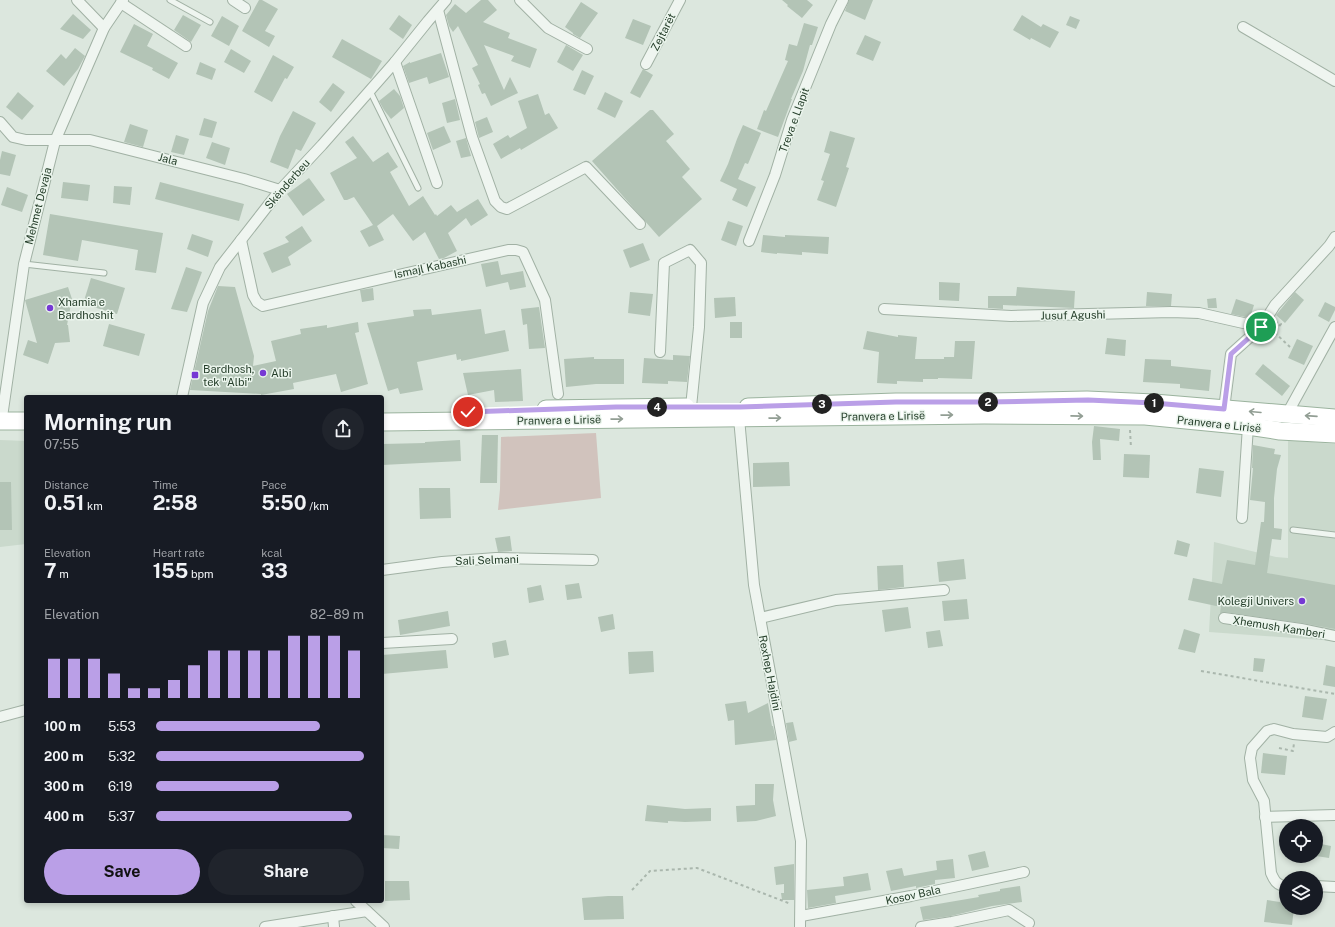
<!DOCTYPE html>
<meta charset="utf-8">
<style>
:root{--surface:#171b24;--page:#20242c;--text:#f1f3f6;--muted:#9ea1a6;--accent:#ba9fe7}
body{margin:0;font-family:"Public Sans",sans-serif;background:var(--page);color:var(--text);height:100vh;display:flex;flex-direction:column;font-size:15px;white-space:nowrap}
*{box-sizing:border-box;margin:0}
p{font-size:13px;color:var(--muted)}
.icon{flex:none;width:22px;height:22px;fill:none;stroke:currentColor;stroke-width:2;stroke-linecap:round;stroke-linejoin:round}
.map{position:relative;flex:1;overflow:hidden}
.panel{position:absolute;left:24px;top:395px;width:360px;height:508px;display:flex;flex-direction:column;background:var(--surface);border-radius:4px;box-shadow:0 2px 6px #0003}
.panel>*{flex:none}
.fabs{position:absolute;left:1279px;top:819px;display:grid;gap:8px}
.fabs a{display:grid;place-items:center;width:44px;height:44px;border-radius:50%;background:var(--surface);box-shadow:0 2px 6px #0003;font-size:20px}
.pin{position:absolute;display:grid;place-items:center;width:34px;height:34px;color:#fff;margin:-17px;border:2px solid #fff;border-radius:50%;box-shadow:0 1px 4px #0007}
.km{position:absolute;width:20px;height:20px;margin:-10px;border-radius:50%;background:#222;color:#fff;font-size:11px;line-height:20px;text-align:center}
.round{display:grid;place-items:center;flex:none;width:42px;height:42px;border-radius:21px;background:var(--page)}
.headline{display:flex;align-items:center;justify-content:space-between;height:68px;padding:0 20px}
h1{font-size:22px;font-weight:700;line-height:30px}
.stats{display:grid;grid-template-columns:repeat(3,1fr);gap:6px;height:68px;padding:4px 20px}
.stats div{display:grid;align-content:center}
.stats b{font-size:20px;font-weight:700}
.stats small{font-size:11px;font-weight:400}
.stats p{font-size:11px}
.chart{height:112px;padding:8px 20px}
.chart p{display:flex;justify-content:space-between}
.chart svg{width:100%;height:72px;margin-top:4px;stroke:var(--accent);stroke-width:6}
.primary-button{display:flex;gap:8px;margin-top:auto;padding:8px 20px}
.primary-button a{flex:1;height:46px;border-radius:24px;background:var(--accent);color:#111;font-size:16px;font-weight:700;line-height:46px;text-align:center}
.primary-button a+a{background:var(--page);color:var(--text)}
ul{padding:0 20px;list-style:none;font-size:13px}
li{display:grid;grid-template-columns:64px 48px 1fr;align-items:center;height:30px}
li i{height:10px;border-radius:5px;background:var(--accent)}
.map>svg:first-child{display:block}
.built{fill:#cad9cc}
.green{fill:#d1c3bd}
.building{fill:#b3c4b6}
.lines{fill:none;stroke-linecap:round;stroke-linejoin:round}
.service-casing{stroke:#a1b1a4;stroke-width:7}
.minor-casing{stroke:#a1b1a4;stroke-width:12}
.primary-casing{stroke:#9bb39e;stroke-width:19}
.path{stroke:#aab7ad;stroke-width:2;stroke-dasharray:3 3;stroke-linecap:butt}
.service{stroke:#eff5f0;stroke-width:5}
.minor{stroke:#eff5f0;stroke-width:10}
.primary{stroke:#fff;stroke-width:17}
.oneway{stroke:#929e94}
.route-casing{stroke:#fff;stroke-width:8}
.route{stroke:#ba9fe7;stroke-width:5}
.poi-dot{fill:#7639d4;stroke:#ebf5ed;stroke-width:1.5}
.labels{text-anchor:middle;stroke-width:3;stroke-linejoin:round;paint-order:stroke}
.street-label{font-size:11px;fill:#253e2a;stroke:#ebf5ed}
.poi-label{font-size:11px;fill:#253e2a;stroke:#ebf5ed;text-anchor:start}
</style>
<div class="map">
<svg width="1335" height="927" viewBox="0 0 1335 927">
<rect width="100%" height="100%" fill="#dce7de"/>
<g class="built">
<polygon points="0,440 26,441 26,544 0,547"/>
<polygon points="1288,440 1335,444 1335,641 1209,632 1214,542 1276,557 1288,558"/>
</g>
<polygon class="green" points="596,433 601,498 498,510 500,489 501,437"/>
<g class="building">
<polygon points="259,0 262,0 278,9 265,31 275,36 269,47 242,31"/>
<polygon points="481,0 488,0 497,10 483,22 510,33 508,38 537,49 530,68 511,61 514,56 484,45 504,90 510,77 518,93 491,106 485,93 482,94 478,85 480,84 472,68 478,65 458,26 453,32 449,26 446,15 455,4 466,13"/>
<polygon points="782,0 807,0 813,5 802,18 787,6 788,5"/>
<polygon points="849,0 873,0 865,20 845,11"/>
<polygon points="581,2 598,13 580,38 573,34 573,33 565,27"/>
<polygon points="73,14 91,30 83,39 60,29"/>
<polygon points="183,15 201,25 191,42 174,30"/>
<polygon points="399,15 412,25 403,39 389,29"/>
<polygon points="1022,15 1041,27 1043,24 1059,32 1050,48 1031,38 1030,40 1013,30"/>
<polygon points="222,16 239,26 229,46 211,36"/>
<polygon points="1070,16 1080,20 1076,29 1066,25"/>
<polygon points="633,19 651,26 643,45 625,38"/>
<polygon points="804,23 818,27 812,45 810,45 803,71 791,99 792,99 778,137 757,129 764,110 766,111 788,61 785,60 789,44 797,46"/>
<polygon points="134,24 153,34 147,46 178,63 169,79 152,70 153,68 120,52"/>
<polygon points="865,35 881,42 873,61 856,54"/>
<polygon points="342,39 382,61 371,79 332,57"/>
<polygon points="566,45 583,55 573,71 557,62"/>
<polygon points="75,48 85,56 78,69 64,86 46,71 61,54 66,59"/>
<polygon points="231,49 251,61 244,73 224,62"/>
<polygon points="441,53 449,77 429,84 427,77 409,83 403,66 410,62 410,63"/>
<polygon points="273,55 294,67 287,79 285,78 272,102 254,92"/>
<polygon points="200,62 216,69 212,80 196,74"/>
<polygon points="643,69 653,75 640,98 630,93"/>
<polygon points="582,70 594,76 585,95 573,90"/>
<polygon points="333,83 345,92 331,112 319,102"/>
<polygon points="394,89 400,96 404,108 391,119 384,110 379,101"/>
<polygon points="18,92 34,106 22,120 6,107"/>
<polygon points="605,92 623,101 615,118 597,109"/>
<polygon points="538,94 545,115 549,113 558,128 521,150 520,148 501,159 493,144 508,135 510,138 527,128 518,101"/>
<polygon points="455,99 460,120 447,123 442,103"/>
<polygon points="650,110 653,110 674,134 666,141 690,169 682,177 702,199 659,237 592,161"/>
<polygon points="293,111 316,123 301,151 296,149 288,169 270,162 280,136"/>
<polygon points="487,117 493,132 479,138 475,122"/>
<polygon points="204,118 217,122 212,138 199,135"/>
<polygon points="130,124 148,130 143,147 124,142"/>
<polygon points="743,125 761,133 748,164 745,163 738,179 756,187 747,207 732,200 737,189 720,181 728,164 737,139"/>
<polygon points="444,126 451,142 433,150 427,133"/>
<polygon points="830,131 855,138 846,167 849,168 836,207 817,200 824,181 821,180 830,154 824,152"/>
<polygon points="176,135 189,139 184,155 171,152"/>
<polygon points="353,136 373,162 388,152 398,167 390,172 409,206 423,196 435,215 436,214 437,216 451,205 457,212 478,199 488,215 471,226 466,218 448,233 457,251 444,258 439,259 425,232 413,241 393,214 377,226 384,240 369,247 360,231 373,225 354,197 347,200 344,200 330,173 357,158 345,142"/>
<polygon points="466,138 471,156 461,158 456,141"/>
<polygon points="212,142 230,148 225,165 206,158"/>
<polygon points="2,151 16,155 10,176 0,174 0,160"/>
<polygon points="309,178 325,200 303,216 287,194"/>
<polygon points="63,182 90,185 88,201 61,198"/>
<polygon points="160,182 244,204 239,221 155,199"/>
<polygon points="114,186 132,187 130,205 113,203"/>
<polygon points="7,187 28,195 22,212 1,205"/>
<polygon points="50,214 163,233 156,273 135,270 138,250 82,240 78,261 43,255"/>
<polygon points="728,221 743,226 736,246 721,240"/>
<polygon points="302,226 312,241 288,257 291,265 272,273 263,253 289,242 285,237"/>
<polygon points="192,234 213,241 208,257 187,249"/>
<polygon points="763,235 785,237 785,235 829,237 828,254 802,252 802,255 777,253 777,254 761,252"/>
<polygon points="643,243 650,260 630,268 623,250"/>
<polygon points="498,261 501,275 523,271 526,287 510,290 508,282 486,287 481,264"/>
<polygon points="186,267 202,272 187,312 171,309"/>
<polygon points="91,278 125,288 117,314 83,304"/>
<polygon points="939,282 960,283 959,301 939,300"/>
<polygon points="218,286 235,287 254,356 253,366 276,361 271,341 301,334 300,329 327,325 327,328 358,322 359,332 355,333 368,384 341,392 336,374 293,383 294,389 261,395 261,394 190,390 208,311"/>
<polygon points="68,287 72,299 67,325 68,325 70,342 55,343 48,364 23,355 28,340 37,343 25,300"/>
<polygon points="1017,287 1075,291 1074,308 1003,305 1003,309 988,308 988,296 1016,296"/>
<polygon points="373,288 374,300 362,302 360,290"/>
<polygon points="630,292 653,294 650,316 628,313"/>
<polygon points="1147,292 1172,294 1171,306 1146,306"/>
<polygon points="1295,292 1304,300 1285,323 1276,315"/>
<polygon points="735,297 736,316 715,318 714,298"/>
<polygon points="1216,298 1217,308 1208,308 1207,299"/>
<polygon points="1236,299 1254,305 1250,318 1231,314"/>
<polygon points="1325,302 1335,307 1335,310 1329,322 1318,316"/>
<polygon points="539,307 545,348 529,349 527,324 523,325 521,309"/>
<polygon points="431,309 432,315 481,309 485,334 505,330 509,351 461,361 461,359 457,360 456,354 417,362 423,390 400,394 398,388 388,391 367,323 414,316 413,310"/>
<rect x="730" y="322" width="12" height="16"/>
<polygon points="109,324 145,334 139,356 103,346"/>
<polygon points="867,331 898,337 898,335 917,337 915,359 944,359 944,357 954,357 955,341 975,341 972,379 938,378 938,379 923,379 923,382 897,381 897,384 877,383 879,352 863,349"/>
<polygon points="1107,338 1126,340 1125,356 1105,354"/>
<polygon points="1297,339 1313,346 1304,365 1288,358"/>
<polygon points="673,355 690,356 687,382 668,381 668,384 642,383 644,358 673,360"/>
<polygon points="594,357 594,359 624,359 624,384 596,384 566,387 564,359"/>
<polygon points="1145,359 1171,360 1171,366 1211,370 1209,391 1180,388 1180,384 1143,382"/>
<polygon points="1263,364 1290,386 1282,396 1255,374"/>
<polygon points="521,369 523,401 495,402 494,390 468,395 463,373"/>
<polygon points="1094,426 1120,429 1119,441 1100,439 1101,460 1093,460 1092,442"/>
<polygon points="482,435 498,435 497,483 480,483"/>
<polygon points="460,440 461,461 382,465 382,444 425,443 425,442"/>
<polygon points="1253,445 1275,449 1274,454 1281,455 1277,469 1274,498 1274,528 1282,529 1281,540 1272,539 1267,573 1335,585 1335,629 1302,623 1225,612 1220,613 1221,607 1188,600 1193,578 1222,584 1227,560 1255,565 1261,522 1264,522 1265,502 1250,500 1253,468 1252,468"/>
<polygon points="1124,454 1150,455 1149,478 1123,477"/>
<polygon points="789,462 790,486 753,487 753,463"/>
<polygon points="1199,468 1224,471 1221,497 1196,493"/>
<polygon points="0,482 11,482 12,530 0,530"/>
<polygon points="419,488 450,488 451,518 420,519"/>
<polygon points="510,536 512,551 498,552 495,538"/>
<polygon points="1177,540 1190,544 1187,557 1174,554"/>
<polygon points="964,559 966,579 939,582 937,562"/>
<polygon points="903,565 904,587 878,590 877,566"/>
<polygon points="579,583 582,598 567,600 565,585"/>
<polygon points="541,585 544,600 529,603 527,588"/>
<polygon points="967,599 969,619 944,621 942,601"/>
<polygon points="908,607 911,628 885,632 882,610"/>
<polygon points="448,611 450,626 400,635 398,620"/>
<polygon points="613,614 615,629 601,632 598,617"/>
<polygon points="1184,629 1200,634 1195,653 1178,649"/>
<polygon points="940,630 943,646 928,648 926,632"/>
<polygon points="506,640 509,655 494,658 492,643"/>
<polygon points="446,650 448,668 382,674 382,655"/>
<polygon points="653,651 654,672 629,674 628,652"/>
<polygon points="1254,658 1265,659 1263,672 1253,671"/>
<polygon points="1326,665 1335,667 1335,687 1323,685"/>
<polygon points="1305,696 1327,699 1323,720 1302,717"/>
<polygon points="746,701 748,713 768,703 772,726 773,726 776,740 735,745 734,720 728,721 725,704"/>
<polygon points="793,722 797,740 789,742 786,723"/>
<polygon points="1263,753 1287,756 1285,775 1261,773"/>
<polygon points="755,784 774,784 773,800 776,816 756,821 737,822 736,806 755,805"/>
<polygon points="647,805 685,809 711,808 711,821 685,822 668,821 668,823 645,821"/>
<polygon points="382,835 400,836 399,849 382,848"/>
<polygon points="1316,843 1331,846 1329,858 1316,856"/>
<polygon points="985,851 989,867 972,871 968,855"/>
<polygon points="953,859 955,878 935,880 935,884 916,888 916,886 891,891 886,871 902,868 904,876 937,870 936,861"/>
<polygon points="794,864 794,900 782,900 781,893 784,893 784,884 776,885 774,867"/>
<polygon points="868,873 871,890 835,896 836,903 808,908 807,890 844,886 843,877"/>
<polygon points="385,881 409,881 410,900 385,901"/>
<polygon points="1020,886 1022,902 992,906 951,916 923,920 920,907 979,897 978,895 1000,891 1000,889"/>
<polygon points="608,896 623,896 624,919 584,920 582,898"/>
<polygon points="1267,900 1286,903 1286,908 1294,908 1292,925 1264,922"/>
</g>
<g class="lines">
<g class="service-casing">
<g id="service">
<polyline points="170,0 210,22"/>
<polyline points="370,91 418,188"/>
<polyline points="24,264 104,273"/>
<polyline points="1293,530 1335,535"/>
</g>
</g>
<g class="minor-casing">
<g id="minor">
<polyline points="77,0 104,28"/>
<polyline points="233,0 245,8"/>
<polyline points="520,0 548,28 587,49"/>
<polyline points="121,3 186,46"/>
<polyline points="438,10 472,137 495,201 501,207 507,209 586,167 640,224"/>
<polyline points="1243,27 1335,81"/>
<polyline points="395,62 437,183"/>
<polyline points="646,64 680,0"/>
<polyline points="0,122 13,137 26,140 90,140 244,179 280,190"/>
<polyline points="241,240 253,295 257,302 263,306 508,250 516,250 523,252 545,300 558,394"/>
<polyline points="749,241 775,175 792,120 831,24 843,0"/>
<polyline points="884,309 1011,316 1171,312 1199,313 1261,327"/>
<polyline points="660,352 664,263 690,250 701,263 699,327 691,407"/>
<polyline points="182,397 203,303 220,267 280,190 322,145 395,62 428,21 446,0"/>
<polyline points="1224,409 1231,354 1261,327 1275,305 1329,246 1335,237"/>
<polyline points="1287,414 1335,327"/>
<polyline points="739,418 754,585 801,841 800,927"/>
<polyline points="1,424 24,264 55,141 104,28 123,0"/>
<polyline points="1242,518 1248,426"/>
<polyline points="382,570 442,562 496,558 593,560"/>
<polyline points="760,618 836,600 944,590"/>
<polyline points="1224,618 1301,629 1335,636"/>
<polyline points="382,643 452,639"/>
<polyline points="0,717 26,710"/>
<polyline points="1265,817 1335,815"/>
<path d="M1286,886C1277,886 1274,880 1271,873L1264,801L1253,780L1250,758L1252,748L1267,731L1274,729L1293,734L1327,737L1335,732"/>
<polyline points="1316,886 1335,887"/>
<polyline points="356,901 384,927"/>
<polyline points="333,916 334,927"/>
<polyline points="801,916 911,896 1024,872"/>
<polyline points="265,927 367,911"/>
<polyline points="921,927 952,922 1009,910 1029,923"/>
</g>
</g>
<g class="primary-casing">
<g id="primary">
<polyline points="748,407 896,402 987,402 1087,400 1154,403 1335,418"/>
<polyline points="546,409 686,407"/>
<polyline points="0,421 26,421"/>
<polyline points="382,422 984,415 1145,416 1248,426 1280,431 1335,434"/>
</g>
</g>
<g class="path">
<polyline points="1275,322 1281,324 1274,332 1290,347"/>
<polyline points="1130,430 1131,448"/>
<polyline points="1201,671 1335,694"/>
<polyline points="1279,748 1293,751 1294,743"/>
<polyline points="632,890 650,871 697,868 791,904"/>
</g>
<use href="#service" class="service"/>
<use href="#minor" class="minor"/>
<use href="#primary" class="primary"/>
</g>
<defs><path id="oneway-shaft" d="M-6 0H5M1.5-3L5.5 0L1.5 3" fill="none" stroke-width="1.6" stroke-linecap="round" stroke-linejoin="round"/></defs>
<g class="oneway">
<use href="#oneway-shaft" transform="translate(1255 412) rotate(-175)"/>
<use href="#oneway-shaft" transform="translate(947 415) rotate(-1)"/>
<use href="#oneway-shaft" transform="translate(1077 416) rotate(1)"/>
<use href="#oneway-shaft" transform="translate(1311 416) rotate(-176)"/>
<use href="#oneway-shaft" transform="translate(775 418) rotate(-1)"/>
<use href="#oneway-shaft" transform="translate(617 419) rotate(-1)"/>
</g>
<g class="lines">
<g class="route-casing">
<polyline id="route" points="468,412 616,407 740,407 896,402 988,402 1088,400 1154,403 1224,409 1231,354 1261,327"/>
</g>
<use href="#route" class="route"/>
</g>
<g class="poi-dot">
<circle cx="50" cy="308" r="4"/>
<circle cx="263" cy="373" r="4"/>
<rect x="191" y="371" width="8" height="8" rx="2"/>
<circle cx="1302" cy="601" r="4"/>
</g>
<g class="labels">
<g class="street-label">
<text transform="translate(663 32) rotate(-63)" y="4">Zejtarët</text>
<text transform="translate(794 120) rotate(-70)" y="4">Treva e Llapit</text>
<text transform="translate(168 159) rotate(15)" y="4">Jala</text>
<text transform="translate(287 184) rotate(-49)" y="4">Skënderbeu</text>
<text transform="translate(38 206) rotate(-76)" y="4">Mehmet Devaja</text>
<text transform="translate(430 267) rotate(-12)" y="4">Ismajl Kabashi</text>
<text transform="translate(1073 315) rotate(-1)" y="4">Jusuf Agushi</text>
<text transform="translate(883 416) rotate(-1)" y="4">Pranvera e Lirisë</text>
<text transform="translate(559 420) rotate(-1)" y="4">Pranvera e Lirisë</text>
<text transform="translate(1219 424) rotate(6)" y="4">Pranvera e Lirisë</text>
<text transform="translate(487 560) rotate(-2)" y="4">Sali Selmani</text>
<text transform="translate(1279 627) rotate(9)" y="4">Xhemush Kamberi</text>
<text transform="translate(770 673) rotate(79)" y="4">Rexhep Hajdini</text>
<text transform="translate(913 895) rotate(-12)" y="4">Kosov Bala</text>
</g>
<g class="poi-label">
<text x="58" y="306">Xhamia e<tspan x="58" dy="13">Bardhoshit</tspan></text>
<text x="203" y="373">Bardhosh,<tspan x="203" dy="13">tek "Albi"</tspan></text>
<text x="271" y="377">Albi</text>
<text x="1294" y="605" text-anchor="end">Kolegji Univers</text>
</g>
</g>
</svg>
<div class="fabs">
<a><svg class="icon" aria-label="locate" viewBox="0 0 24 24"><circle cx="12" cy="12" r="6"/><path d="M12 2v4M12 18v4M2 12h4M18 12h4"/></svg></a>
<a><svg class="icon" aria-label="layers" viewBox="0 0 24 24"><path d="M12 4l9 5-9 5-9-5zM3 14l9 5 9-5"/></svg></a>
</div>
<div class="pin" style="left:1261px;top:327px;background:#1e9e55"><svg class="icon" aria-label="arrive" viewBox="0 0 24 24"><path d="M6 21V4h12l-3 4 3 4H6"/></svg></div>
<div class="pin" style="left:468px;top:412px;background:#d93025"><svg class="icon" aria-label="check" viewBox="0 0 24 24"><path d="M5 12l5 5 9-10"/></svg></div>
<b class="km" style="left:1154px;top:403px">1</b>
<b class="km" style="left:988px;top:402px">2</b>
<b class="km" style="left:822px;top:404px">3</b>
<b class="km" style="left:657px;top:407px">4</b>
<section class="panel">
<div class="headline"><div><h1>Morning run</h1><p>07:55</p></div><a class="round"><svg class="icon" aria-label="share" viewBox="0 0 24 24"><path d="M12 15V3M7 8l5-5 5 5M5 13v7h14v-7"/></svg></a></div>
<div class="stats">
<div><p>Distance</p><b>0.51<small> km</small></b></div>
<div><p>Time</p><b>2:58</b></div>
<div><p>Pace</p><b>5:50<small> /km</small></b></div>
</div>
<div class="stats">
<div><p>Elevation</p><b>7<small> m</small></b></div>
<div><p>Heart rate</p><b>155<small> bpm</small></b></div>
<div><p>kcal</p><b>33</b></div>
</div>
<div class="chart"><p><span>Elevation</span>82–89 m</p>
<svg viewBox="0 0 160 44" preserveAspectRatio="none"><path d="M5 44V20M15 44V20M25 44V20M35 44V29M45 44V38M55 44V38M65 44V33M75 44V24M85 44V15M95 44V15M105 44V15M115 44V15M125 44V6M135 44V6M145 44V6M155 44V15"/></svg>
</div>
<ul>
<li><b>100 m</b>5:53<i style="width:79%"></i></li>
<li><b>200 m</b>5:32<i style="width:100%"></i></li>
<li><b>300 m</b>6:19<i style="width:59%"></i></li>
<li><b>400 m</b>5:37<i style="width:94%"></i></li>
</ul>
<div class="primary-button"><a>Save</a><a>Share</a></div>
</section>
</div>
